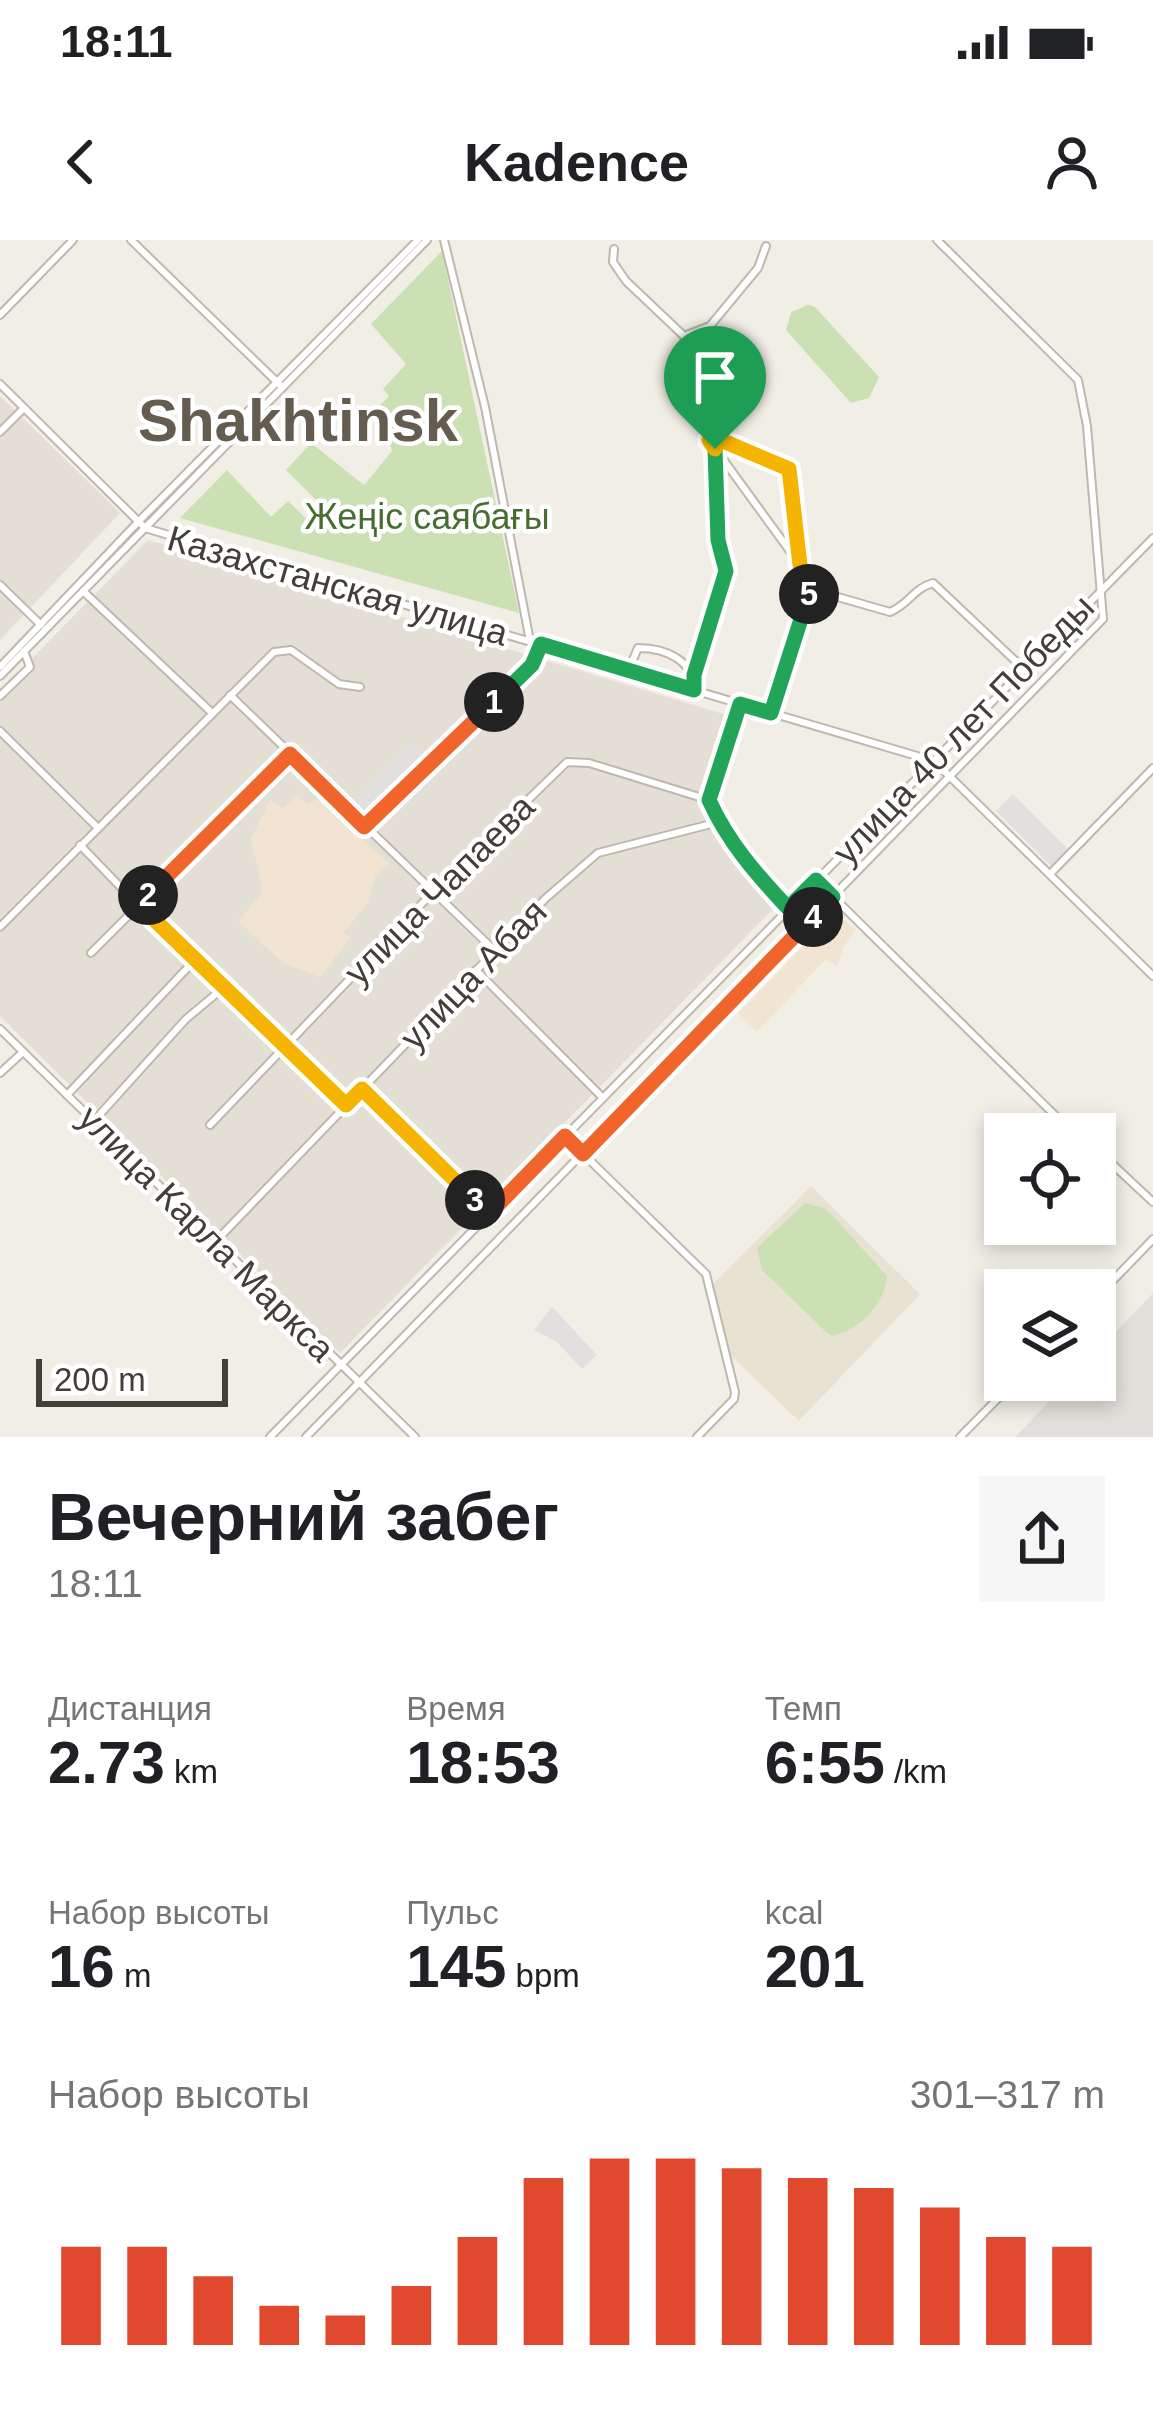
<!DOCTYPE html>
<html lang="ru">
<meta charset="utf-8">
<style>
:root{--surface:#fff;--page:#f6f6f6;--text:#202124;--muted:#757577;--accent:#e0492e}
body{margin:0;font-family:Helvetica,sans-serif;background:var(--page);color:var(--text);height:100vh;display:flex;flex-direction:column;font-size:45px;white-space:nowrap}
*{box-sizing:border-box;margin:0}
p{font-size:39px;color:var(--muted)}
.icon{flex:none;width:66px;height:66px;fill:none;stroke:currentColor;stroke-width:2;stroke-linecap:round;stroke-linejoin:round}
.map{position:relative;height:1197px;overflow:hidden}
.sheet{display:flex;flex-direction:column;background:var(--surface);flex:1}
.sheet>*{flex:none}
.fabs{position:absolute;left:984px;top:873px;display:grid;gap:24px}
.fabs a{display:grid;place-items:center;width:132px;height:132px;border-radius:0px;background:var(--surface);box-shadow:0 6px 18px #0003;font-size:60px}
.scale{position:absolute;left:36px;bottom:30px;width:192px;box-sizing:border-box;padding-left:12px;border:6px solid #433e36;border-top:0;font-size:33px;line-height:42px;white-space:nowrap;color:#433e36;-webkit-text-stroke:9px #fff;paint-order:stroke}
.pin{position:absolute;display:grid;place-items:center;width:102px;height:102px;color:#fff;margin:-123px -51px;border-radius:50% 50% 50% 0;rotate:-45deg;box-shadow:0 0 12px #0007}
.pin .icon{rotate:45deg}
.km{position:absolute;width:60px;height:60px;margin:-30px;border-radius:50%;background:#222;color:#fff;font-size:33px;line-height:60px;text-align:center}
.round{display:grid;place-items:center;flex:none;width:126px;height:126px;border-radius:0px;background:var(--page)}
.headline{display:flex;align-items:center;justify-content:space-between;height:204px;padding:0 48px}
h1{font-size:66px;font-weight:600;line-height:90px}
.metrics{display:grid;grid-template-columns:repeat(3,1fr);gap:18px;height:204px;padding:12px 48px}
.metrics div{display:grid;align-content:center}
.metrics b{font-size:60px;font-weight:600}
.metrics small{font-size:33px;font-weight:400}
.metrics p{font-size:33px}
.chart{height:336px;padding:24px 48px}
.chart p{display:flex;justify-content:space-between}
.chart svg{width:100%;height:216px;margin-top:12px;stroke:var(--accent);stroke-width:6}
.status{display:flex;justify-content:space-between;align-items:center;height:84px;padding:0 60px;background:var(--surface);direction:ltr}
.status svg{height:33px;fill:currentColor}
header{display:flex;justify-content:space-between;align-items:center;height:156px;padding:0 48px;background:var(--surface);font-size:54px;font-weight:600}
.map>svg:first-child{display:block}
.residential{fill:#e4dfd5}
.commercial{fill:#f1e4d3}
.industrial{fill:#e3dfdb}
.education{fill:#e8e2d2}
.green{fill:#cce1b3}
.parking{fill:#e2e0de}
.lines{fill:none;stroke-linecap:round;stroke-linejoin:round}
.minor-casing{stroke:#beb8ad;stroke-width:10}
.minor{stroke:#fff;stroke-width:6}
.split-1-casing{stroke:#fff;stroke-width:24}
.split-2-casing{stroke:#fff;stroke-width:24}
.split-3-casing{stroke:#fff;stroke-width:24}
.split-4-casing{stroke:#fff;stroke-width:24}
.split-5-casing{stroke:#fff;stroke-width:24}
.split-6-casing{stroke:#fff;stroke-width:24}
.split-1{stroke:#22a559;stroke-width:15}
.split-2{stroke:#f0652b;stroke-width:15}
.split-3{stroke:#f5b400;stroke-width:15}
.split-4{stroke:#f0652b;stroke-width:15}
.split-5{stroke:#22a559;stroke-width:15}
.split-6{stroke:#f5b400;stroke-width:15}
.labels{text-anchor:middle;stroke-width:9;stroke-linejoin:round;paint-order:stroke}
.park-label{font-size:36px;fill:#476d31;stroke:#fff}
.street-label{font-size:36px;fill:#433e36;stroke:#fff}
.town-label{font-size:60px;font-weight:bold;fill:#645c4f;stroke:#fff}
</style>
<div class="status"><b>18:11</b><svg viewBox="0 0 49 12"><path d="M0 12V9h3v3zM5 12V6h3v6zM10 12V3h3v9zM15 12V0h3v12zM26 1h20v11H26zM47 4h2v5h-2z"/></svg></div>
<header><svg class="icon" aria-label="back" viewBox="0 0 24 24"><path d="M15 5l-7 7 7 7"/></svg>Kadence<svg class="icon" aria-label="person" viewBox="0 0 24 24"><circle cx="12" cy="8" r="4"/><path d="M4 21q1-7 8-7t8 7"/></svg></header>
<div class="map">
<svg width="1153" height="1197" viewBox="0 0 1153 1197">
<rect width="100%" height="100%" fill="#f1eee6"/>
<g class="residential">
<polygon points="0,156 120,273 0,400"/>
<polygon points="148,300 730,476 706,569 715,593 778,664 340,1113 0,776 0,451"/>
</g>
<g class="commercial">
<polygon points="296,555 308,564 318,559 390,624 376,635 367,664 342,694 351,697 320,737 283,723 238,681 263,652 251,599 270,560 283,568"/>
<polygon points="836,673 856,690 844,706 837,727 826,719 757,792 738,773"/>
</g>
<polygon class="industrial" points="1153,1053 1153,1197 1015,1197 1070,1140 1095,1140 1095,1114"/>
<polygon class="education" points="811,946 920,1054 799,1181 727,1112 712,1045"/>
<g class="green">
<polygon points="442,11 519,373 180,278 227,230 271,277 288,261 317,289 331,275 286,230 311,203 364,245 392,211 377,168 389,156 383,149 406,124 371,84"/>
<polygon points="808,65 814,66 879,137 869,158 851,163 786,90 791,72"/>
<path d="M805,963L824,968L833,976L887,1036C885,1064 860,1090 832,1096L825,1091L762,1030L757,1008Z"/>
</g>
<g class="parking">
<polygon points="413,503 439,531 368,604 304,541 313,529 353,563"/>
<polygon points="1013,554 1068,609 1051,626 996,571"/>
<polygon points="552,1067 597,1115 582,1129 557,1102 534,1090"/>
</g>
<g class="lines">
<g class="minor-casing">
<g id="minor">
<polyline points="131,0 279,144"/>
<polyline points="444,0 485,167 530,401"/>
<polyline points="614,9 613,22 626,41 684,96 701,184 709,200 800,325 810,349 807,360 771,473"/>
<polyline points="0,75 73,0"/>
<polyline points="684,96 710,86 758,28 766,6"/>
<polyline points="0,144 145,288 934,521 1153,736"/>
<polyline points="0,192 23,169"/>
<polyline points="709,200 723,201 789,229 799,322"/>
<polyline points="0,345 41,385"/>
<path d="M810,349L890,372C908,365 914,348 933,343L1025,430"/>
<polyline points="83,351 211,472"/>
<polyline points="0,427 139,281 418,0"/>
<path d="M629,429L638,408C666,408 693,420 695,450"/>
<polyline points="694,435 726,331 718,300 715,210"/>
<polyline points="0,436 427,0"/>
<polyline points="230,455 495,711"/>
<polyline points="0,456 30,427 24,411"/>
<path d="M740,464L709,560C728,602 756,634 788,668"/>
<polyline points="0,491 98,588"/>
<polyline points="365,586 533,425 541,404"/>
<polyline points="80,605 193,722 346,865"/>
<polyline points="1051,633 1153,528"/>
<polyline points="816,640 1074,894"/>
<polyline points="0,687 274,412 291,410 339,444 360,447"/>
<polyline points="91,713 290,514"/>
<polyline points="476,730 603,858"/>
<polyline points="0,789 415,1197"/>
<polyline points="0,833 23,812"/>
<polyline points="363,850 489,974"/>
<polyline points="67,855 193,722"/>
<polyline points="93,882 186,779 222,749"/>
<polyline points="210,885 433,652 567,522 589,523 709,560"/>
<polyline points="565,896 706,1034 735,1152 734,1159 697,1197"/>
<polyline points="1095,913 1109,921 1153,962"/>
<polyline points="216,1001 546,658 598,613 719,582"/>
<polyline points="1095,1059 1153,999"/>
<polyline points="270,1197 1153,298"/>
<polyline points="306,1197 1103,379 1087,186 1078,140 937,0"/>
<polyline points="960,1197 1016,1140"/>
</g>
</g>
<use href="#minor" class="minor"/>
</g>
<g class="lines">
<g class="split-1-casing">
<polyline id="split-1" points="494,462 532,425 541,404 694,450 694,435 726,331 718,300 715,209"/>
</g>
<g class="split-2-casing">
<polyline id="split-2" points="148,655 290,514 364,587 494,462"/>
</g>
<g class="split-3-casing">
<polyline id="split-3" points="148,655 138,664 346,865 362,849 475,960"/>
</g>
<g class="split-4-casing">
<polyline id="split-4" points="475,960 489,974 565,896 583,914 813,677"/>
</g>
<g class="split-5-casing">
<path id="split-5" d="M809,354L771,473L740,464L709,560C728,602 756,634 788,668L816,640L833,657L813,677"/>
</g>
<g class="split-6-casing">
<polyline id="split-6" points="715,209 709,200 723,201 789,229 800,325 809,344 809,354"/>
</g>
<use href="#split-1" class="split-1"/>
<use href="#split-2" class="split-2"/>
<use href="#split-3" class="split-3"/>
<use href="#split-4" class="split-4"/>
<use href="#split-5" class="split-5"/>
<use href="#split-6" class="split-6"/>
</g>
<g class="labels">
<g class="park-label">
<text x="427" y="289">Жеңіс саябағы</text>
</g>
<g class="street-label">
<text transform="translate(338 345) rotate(16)" y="13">Казахстанская улица</text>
<text transform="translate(963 489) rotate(-46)" y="13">улица 40 лет Победы</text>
<text transform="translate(439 649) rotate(-45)" y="13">улица Чапаева</text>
<text transform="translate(473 734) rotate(-46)" y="13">улица Абая</text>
<text transform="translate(207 993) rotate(45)" y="13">улица Карла Маркса</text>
</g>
<g class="town-label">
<text x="298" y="201">Shakhtinsk</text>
</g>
</g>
</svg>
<div class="fabs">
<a><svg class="icon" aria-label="locate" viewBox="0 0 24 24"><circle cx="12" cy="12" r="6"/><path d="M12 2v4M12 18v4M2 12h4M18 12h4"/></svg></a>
<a><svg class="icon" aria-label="layers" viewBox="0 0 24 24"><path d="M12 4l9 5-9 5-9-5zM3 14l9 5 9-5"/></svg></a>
</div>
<div class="scale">200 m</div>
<div class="pin" style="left:715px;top:209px;background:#1e9e55"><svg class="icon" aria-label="arrive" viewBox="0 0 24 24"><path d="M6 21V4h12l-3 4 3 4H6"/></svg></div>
<b class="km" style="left:494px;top:462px">1</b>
<b class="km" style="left:148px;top:655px">2</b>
<b class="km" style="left:475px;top:960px">3</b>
<b class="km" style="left:813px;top:677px">4</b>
<b class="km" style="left:809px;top:354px">5</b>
</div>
<section class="sheet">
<div class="headline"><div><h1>Вечерний забег</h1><p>18:11</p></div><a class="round"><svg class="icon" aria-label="share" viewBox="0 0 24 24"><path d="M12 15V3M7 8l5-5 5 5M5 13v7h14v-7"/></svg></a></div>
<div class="metrics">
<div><p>Дистанция</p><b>2.73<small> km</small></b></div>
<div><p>Время</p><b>18:53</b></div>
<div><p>Темп</p><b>6:55<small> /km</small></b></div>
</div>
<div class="metrics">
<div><p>Набор высоты</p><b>16<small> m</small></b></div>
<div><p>Пульс</p><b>145<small> bpm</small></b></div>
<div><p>kcal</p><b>201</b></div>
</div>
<div class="chart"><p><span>Набор высоты</span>301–317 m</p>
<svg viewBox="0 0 160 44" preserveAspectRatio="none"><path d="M5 44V24M15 44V24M25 44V30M35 44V36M45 44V38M55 44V32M65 44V22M75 44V10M85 44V6M95 44V6M105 44V8M115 44V10M125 44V12M135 44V16M145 44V22M155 44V24"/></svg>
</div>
</section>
